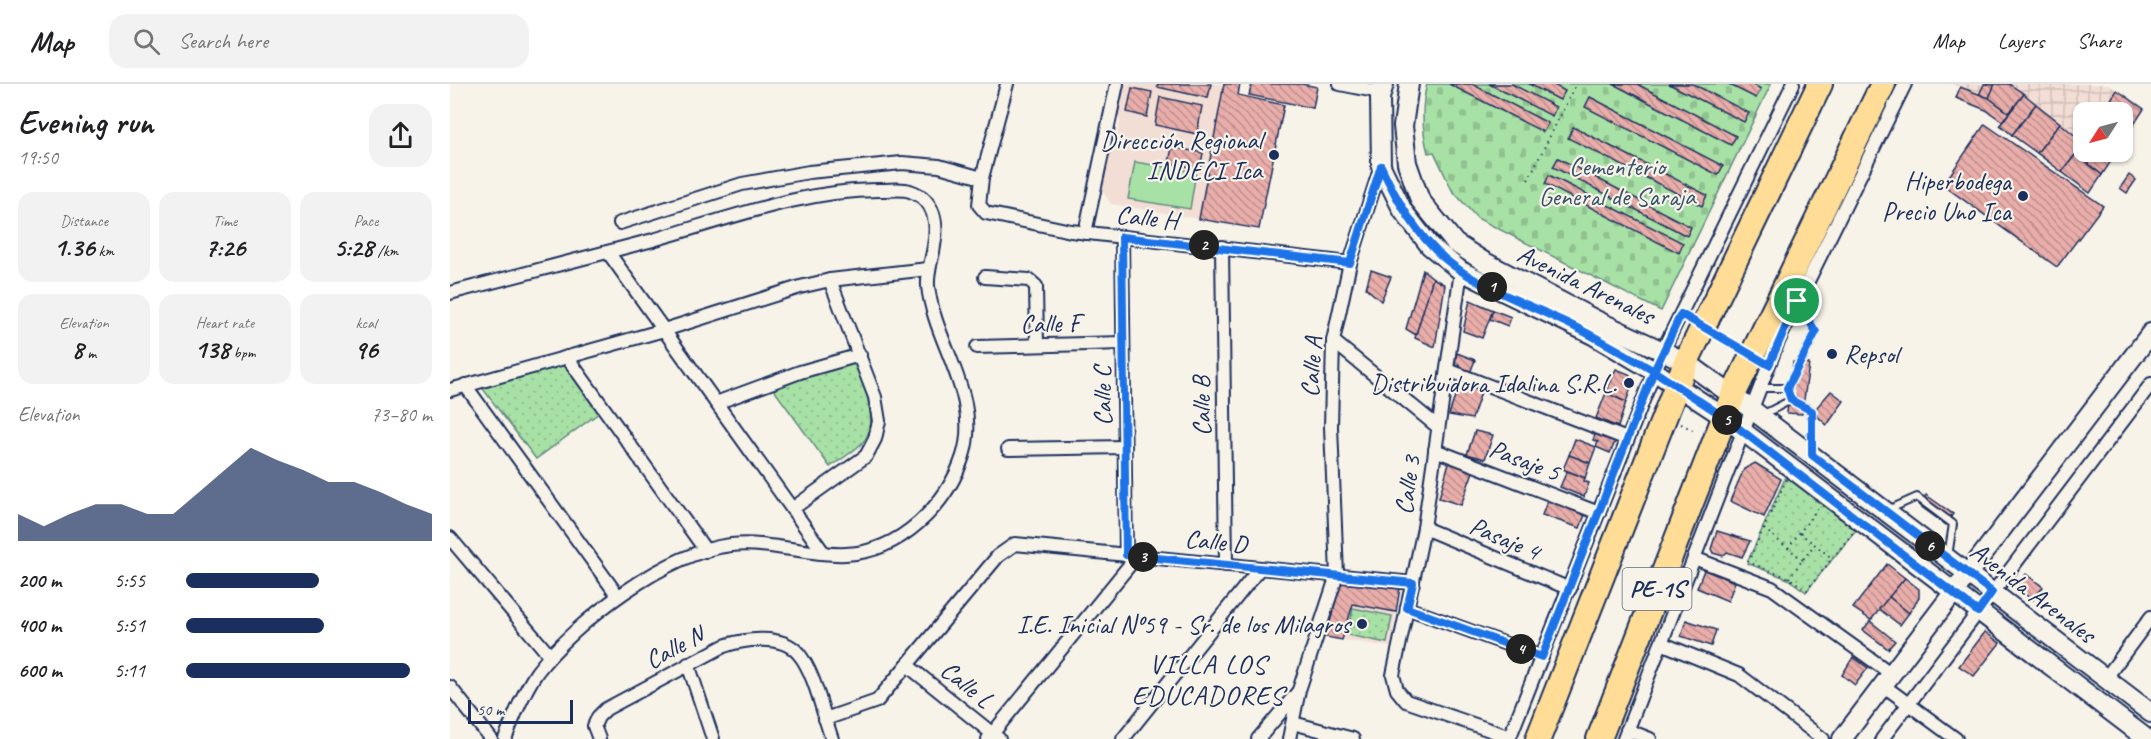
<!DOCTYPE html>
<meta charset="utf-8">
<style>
:root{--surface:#fff;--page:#f2f2f2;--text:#202124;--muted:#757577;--line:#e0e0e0;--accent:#1b2f5e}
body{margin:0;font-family:Caveat,sans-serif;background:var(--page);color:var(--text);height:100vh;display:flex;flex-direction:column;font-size:22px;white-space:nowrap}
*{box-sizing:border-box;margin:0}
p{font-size:20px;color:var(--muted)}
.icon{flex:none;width:33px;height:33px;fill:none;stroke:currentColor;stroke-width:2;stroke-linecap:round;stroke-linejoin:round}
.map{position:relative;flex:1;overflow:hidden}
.sheet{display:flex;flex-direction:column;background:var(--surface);width:450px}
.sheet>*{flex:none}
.needle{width:39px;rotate:234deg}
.tools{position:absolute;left:1623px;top:18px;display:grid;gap:12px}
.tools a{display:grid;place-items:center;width:60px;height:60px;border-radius:12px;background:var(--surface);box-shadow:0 2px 4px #0004;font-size:30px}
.scale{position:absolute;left:18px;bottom:15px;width:105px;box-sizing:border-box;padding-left:6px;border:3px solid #1b2f5e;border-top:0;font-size:16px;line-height:21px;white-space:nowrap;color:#1b2f5e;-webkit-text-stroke:4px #f7f3e8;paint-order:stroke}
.pin{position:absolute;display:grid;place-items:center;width:51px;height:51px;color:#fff;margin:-26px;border:3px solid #fff;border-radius:50%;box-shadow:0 2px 6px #0007}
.km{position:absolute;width:30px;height:30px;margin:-15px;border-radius:50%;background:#222;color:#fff;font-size:16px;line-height:30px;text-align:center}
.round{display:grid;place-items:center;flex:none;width:63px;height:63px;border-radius:18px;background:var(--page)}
.overview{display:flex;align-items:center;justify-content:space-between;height:102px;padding:0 18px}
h1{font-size:33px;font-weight:700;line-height:45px}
.metrics{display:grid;grid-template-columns:repeat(3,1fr);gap:9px;height:102px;padding:6px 18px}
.metrics div{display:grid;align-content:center;border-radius:15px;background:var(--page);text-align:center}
.metrics b{font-size:26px;font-weight:700}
.metrics small{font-size:16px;font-weight:400}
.metrics p{font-size:16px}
.chart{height:168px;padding:12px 18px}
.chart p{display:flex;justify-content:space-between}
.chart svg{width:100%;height:108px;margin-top:6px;fill:var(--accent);opacity:.7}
ul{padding:0 18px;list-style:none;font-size:20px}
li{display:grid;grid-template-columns:96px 72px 1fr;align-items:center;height:45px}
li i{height:15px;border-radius:8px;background:var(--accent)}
header{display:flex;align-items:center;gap:36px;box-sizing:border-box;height:84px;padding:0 30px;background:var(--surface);border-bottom:2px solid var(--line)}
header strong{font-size:28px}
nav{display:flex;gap:33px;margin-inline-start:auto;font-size:21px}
.search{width:420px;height:54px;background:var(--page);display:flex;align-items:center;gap:15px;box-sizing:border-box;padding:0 21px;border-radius:18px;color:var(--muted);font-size:22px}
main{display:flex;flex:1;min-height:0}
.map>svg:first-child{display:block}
.built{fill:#f3ded5}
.industrial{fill:url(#industrial-grid)}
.cemetery{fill:url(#cemetery-stones);stroke:#628882;stroke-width:1.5}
.park{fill:url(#park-dots);stroke:#628882;stroke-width:1.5}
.pitch{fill:#a8e1a5;stroke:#628882;stroke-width:1.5}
.building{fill:url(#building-back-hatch);stroke:#1b2f5e;stroke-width:1.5}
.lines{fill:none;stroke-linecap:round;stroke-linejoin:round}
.lane-casing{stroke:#1b2f5e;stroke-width:10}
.street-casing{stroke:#1b2f5e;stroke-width:16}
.secondary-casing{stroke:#1b2f5e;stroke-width:22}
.highway-casing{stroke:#1b2f5e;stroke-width:28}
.path{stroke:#1b2f5e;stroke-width:2;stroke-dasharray:1.5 4.5;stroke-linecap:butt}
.lane{stroke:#f7f3e8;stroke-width:6}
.street{stroke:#f7f3e8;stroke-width:12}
.secondary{stroke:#f7f3e8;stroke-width:18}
.highway{stroke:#ffdd96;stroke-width:24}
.route-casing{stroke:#fff;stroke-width:12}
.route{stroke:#1a73e8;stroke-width:8}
.poi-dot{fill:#1b2f5e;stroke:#f7f3e8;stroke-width:2}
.labels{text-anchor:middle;stroke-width:4.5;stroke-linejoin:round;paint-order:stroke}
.shield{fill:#f7f3e8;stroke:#5d6a87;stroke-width:1.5}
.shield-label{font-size:24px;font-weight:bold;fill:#1b2f5e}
.poi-label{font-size:26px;fill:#1b2f5e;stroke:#f7f3e8;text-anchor:end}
.park-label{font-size:26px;fill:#37536c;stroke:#f7f3e8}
.street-label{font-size:26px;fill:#1b2f5e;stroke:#f7f3e8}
.neighbourhood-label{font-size:27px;letter-spacing:1.5px;fill:#1b2f5e;stroke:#f7f3e8}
</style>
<header>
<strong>Map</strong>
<div class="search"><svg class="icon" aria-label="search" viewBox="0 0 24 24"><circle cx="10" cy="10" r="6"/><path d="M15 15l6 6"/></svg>Search here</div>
<nav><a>Map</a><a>Layers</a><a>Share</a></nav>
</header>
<main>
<section class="sheet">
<div class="overview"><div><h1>Evening run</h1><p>19:50</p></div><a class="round"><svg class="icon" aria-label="share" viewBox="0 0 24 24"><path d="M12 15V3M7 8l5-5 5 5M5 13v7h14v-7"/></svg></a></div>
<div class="metrics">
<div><p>Distance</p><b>1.36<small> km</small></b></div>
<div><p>Time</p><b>7:26</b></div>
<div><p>Pace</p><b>5:28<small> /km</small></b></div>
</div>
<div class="metrics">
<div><p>Elevation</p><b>8<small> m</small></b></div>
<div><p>Heart rate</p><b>138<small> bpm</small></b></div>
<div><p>kcal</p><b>96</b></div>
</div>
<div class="chart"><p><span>Elevation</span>73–80 m</p>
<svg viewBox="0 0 160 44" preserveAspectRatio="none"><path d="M0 44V33L10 38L20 33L30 29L40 29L50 33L60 33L70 24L80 15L90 6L100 11L110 15L120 20L130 20L140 24L150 29L160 33V44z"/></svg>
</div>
<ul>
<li><b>200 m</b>5:55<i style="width:54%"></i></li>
<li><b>400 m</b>5:51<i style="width:56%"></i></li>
<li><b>600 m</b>5:11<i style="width:91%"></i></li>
</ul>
</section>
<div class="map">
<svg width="1701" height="655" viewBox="0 0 1701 655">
<defs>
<pattern id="industrial-grid" width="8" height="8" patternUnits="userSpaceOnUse" patternTransform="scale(1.5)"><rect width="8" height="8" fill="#f3ded5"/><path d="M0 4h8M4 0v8" fill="none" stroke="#d0bfb9"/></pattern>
<pattern id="cemetery-stones" width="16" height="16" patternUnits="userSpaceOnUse" patternTransform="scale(1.5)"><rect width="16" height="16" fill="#a8e1a5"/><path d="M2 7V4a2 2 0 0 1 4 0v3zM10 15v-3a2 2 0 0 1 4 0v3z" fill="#90c190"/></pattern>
<pattern id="park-dots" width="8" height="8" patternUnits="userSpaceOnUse" patternTransform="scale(1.5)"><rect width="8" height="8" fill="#a8e1a5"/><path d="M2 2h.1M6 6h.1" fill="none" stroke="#90c190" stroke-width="1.8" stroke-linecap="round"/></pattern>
<pattern id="building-back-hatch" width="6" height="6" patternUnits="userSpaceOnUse" patternTransform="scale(1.5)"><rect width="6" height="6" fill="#e9aeaa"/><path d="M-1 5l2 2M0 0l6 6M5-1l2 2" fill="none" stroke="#bc8e8e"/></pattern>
</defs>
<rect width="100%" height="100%" fill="#f7f3e8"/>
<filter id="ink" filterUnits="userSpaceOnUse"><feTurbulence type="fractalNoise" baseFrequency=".0167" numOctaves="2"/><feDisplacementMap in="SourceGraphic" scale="12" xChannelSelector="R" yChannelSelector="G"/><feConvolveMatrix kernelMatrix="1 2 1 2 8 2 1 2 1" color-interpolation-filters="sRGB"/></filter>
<g filter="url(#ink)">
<g class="built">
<polygon points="674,0 774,0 749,135 661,120 652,106 663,53 667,50 670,38 667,32"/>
<polygon points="895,494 950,504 940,563 876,553 891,497"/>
</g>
<polygon class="industrial" points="1501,0 1658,0 1694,25 1673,59 1672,28 1634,28 1634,68 1667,68 1640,109 1550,41 1552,37 1536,26 1506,14 1510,3"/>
<path class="cemetery" d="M977,0H1321L1211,227L1027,134L1002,106L984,68L978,69C972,46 971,23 977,0Z"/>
<g class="park">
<polygon points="117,277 153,326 86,375 30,301"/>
<path d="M406,278C413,300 432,341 411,360C402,369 390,376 380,383L321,302Z"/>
<polygon points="1337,390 1406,446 1356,508 1338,495 1297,479"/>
<polygon points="903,524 942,532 937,559 898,551"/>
</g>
<polygon class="pitch" points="685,78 746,88 740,125 678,115"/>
<g class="building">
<polygon points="708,0 761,0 758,14 707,3"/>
<polygon points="774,0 790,0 788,11 834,21 809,145 749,135"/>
<polygon points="802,0 852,0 867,3 863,24 799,11"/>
<polygon points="999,0 1022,0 1098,39 1093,48"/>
<polygon points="1039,0 1062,0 1106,23 1102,32"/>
<polygon points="1079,0 1102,0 1115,7 1110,16"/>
<polygon points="1163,0 1187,0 1286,52 1281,61"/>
<polygon points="1219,0 1243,0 1299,29 1294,38"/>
<polygon points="1278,0 1302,0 1311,5 1306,14"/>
<polygon points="1534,0 1545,1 1539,14 1529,11"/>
<polygon points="1545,0 1559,0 1574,10 1559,29 1539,14"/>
<polygon points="1510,3 1539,14 1559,29 1552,37 1536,26 1506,14"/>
<polygon points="682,4 702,8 697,33 677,28"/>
<polygon points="1667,6 1694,25 1672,59 1672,28 1653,28"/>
<polygon points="1574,10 1586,20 1562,51 1550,41"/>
<polygon points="710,13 752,22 747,50 705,41"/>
<polygon points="1140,13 1273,82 1268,91 1135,23"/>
<polygon points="1586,20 1610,39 1587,69 1562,51"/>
<polygon points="1610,39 1634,59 1612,88 1587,69"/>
<polygon points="1535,40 1653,122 1607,183 1493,101"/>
<polygon points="1123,43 1257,111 1252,122 1118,54"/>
<polygon points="722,63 753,69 750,85 719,79"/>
<polygon points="1636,68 1667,68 1652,91 1631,74"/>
<polygon points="1626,70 1652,91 1640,109 1612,88"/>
<polygon points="1108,74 1241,143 1237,152 1103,83"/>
<polygon points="1099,91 1233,159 1229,169 1095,100"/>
<polygon points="1679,91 1686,96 1677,109 1670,104"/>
<polygon points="921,186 941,193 931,217 916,204"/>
<polygon points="973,186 983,194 966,251 956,245"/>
<polygon points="983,194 995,201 985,263 965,254"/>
<polygon points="1020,216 1043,226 1032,254 1013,247"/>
<polygon points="1043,226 1061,233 1058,242 1040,235"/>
<polygon points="1007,269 1025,276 1020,289 1009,286 1010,281 1005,278"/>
<polygon points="1343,278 1359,280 1352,330 1337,329"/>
<polygon points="1166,285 1179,290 1183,298 1176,318 1156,309"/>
<polygon points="1011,294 1033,302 1022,335 999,331"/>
<polygon points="1381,307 1394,317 1377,341 1365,330 1367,323"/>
<polygon points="1156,309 1176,318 1168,343 1146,334"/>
<polygon points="1147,345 1167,354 1160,369 1146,363 1148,358 1143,356"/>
<polygon points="1025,347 1043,351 1035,375 1017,370"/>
<polygon points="1125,355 1146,363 1140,379 1119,371"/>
<polygon points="1119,371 1140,379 1135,394 1113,385"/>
<polygon points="1000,375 1024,385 1011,421 989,414"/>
<polygon points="1305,379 1331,395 1314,433 1280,417 1294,385"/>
<polygon points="1117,387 1135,394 1134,397 1139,399 1134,413 1110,403"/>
<polygon points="1476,411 1503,430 1496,441 1469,421"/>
<polygon points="1098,415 1136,428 1130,444 1092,431"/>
<polygon points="1267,447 1300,457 1292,473 1277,468 1273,472 1263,469 1261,465"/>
<polygon points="1437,480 1455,494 1421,536 1403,524"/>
<polygon points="1254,486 1285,498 1278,517 1247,504"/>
<polygon points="1576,490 1593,503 1583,516 1566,504"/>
<polygon points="895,494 950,504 946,528 903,520 892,556 876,553 891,497"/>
<polygon points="1455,494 1469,505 1469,514 1459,529 1439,513"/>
<polygon points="1439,513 1459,529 1450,541 1429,525"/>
<polygon points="1236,536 1266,546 1261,562 1231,552"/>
<polygon points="1420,537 1445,557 1438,565 1413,546"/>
<polygon points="1535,548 1550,559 1524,592 1509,582"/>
<polygon points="1403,573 1418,584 1405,601 1392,591"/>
</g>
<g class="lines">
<g class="lane-casing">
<g id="lane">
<polyline points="1310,304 1337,304 1366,248 1348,218"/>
<polyline points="1312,331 1341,316 1362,327 1362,368"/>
<polyline points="1440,425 1467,413 1503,440 1498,472"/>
</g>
</g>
<g class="street-casing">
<g id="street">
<polyline points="557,0 532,94 529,121 536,129 621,147 900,179"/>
<polyline points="890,0 930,8"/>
<polyline points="170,139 292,100 359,88 452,79 489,82 532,94"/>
<polyline points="635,149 667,0"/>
<polyline points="672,153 676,471"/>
<polyline points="772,163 776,481"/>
<polyline points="158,168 373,468"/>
<polyline points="1011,187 974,444 943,591 947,606 956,617 1060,653"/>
<polyline points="535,193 579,196 586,202 587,261"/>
<path d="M0,209C68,191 135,174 203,156C277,135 355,105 433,106C441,106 452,104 460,107C485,115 488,140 484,162C482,176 477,188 478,202C484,259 532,312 513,372C497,421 450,468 396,470C359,472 321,457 281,461C217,468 125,538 87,588C73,609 64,632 55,655"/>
<polyline points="883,257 988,343"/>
<polyline points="527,263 673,259"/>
<polyline points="117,273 256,467"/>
<polyline points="998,286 1177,355"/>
<polyline points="15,301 168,512"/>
<polyline points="0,306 214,246 350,203 380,196 478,185"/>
<polyline points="266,319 350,288 410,271"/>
<polyline points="558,365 675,363"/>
<polyline points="985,366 1149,429"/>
<polyline points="342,425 416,372 425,355 429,337 425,313 380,196"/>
<polyline points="974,444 1120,505"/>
<polyline points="0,454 100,572"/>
<polyline points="1244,474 1322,504 1443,591"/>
<polyline points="957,524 1092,573"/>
<polyline points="1211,559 1289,591 1373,655"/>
<polyline points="238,580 263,655"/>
<polyline points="457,581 549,655"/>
<polyline points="1655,595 1701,533"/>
<polyline points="1434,602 1506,655"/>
<polyline points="0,603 41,655"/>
<polyline points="375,635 427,617 548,472 565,460 963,499"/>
<polyline points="843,639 903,655"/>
<polyline points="1177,646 1200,655"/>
<path d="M149,655L144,642L148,633L156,625L274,562C294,555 332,550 348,569C365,588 373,631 382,655"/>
<polyline points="538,655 687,472"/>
<polyline points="673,655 810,484"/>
<polyline points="808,655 848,608"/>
<polyline points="839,655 849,606 887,491 881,343 883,257 900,179 931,82"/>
<polyline points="1059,655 1213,266 1343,0"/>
<polyline points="1174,655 1327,260 1455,0"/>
<polyline points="1432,655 1701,300"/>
</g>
</g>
<g class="secondary-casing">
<g id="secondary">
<polyline points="934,0 930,14 931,82 953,127 980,162 1011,187 1143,251 1204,287 1274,333 1697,655"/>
<polyline points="959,0 953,42 957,79 970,116 1005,159 1033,177 1148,237 1236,278 1301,325 1701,629"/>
<polyline points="1392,655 1701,249"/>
</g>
</g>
<g class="highway-casing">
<g id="highway">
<polyline points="1088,655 1236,278 1370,0"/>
<polyline points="1149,655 1283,311 1433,0"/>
</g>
</g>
<g class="path">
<polyline points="1078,96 1126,0"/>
<polyline points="1269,253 1285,262"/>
<polyline points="1231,340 1247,348"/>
<polygon points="1338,392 1405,446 1357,506 1339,494 1298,478"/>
<polyline points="1314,445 1353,476"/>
<polyline points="1350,449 1383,475"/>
<polyline points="1338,464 1368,424"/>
<polyline points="1339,494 1364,461"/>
</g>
<use href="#lane" class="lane"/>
<use href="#street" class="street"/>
<use href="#secondary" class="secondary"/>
<use href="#highway" class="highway"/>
</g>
</g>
<g class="lines" filter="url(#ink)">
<g class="route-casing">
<path id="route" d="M1347,217L1319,281L1231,230L1204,287C1173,269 1142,250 1108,235C1071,217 1027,202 995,175C966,150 947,117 931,82L900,179L672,153L676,471L963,499L957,524L1092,573L1204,287L1274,333L1528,528L1542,508L1362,371V327L1341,316L1337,304L1366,248L1347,217"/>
</g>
<use href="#route" class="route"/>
</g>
<g class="poi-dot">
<circle cx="824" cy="71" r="6"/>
<circle cx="1573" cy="112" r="6"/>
<circle cx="1382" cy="270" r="6"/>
<circle cx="1179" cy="299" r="6"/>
<circle cx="912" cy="540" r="6"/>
</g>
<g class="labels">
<rect class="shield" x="1172.5" y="484" width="69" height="42" rx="4.5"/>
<g class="shield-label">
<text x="1207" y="513">PE-1S</text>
</g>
<g class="poi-label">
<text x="812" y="65">Dirección Regional<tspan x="812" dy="30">INDECI Ica</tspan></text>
<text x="1561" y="106">Hiperbodega<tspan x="1561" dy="30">Precio Uno Ica</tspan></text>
<text x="1394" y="279" text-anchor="start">Repsol</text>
<text x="1167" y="308">Distribuidora Idalina S.R.L.</text>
<text x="900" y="549">I.E. Inicial Nº59 - Sr. de los Milagros</text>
</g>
<g class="park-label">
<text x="1167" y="91">Cementerio<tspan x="1167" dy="30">General de Saraja</tspan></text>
</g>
<g class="street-label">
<text transform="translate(697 133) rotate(6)" y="9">Calle H</text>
<text transform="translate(1136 200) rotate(26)" y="9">Avenida Arenales</text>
<text transform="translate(600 239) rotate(-1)" y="9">Calle F</text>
<text transform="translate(861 283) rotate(-86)" y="9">Calle A</text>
<text transform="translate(652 312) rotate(-91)" y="9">Calle C</text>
<text transform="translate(751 322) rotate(-91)" y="9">Calle B</text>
<text transform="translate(1075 376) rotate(21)" y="9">Pasaje 5</text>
<text transform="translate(957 401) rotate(-82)" y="9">Calle 3</text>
<text transform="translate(1055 454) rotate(23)" y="9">Pasaje 4</text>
<text transform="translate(766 457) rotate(6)" y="9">Calle D</text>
<text transform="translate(1583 508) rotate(37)" y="9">Avenida Arenales</text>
<text transform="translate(224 563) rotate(-28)" y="9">Calle N</text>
<text transform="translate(517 600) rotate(39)" y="9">Calle L</text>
</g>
<g class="neighbourhood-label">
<text x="758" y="589">VILLA LOS<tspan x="758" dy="31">EDUCADORES</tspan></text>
</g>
</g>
</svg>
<div class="tools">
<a><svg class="needle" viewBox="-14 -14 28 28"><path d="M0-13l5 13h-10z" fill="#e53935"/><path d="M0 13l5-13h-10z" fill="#757577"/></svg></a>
</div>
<div class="scale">50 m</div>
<div class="pin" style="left:1347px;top:217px;background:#1e9e55"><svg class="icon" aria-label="arrive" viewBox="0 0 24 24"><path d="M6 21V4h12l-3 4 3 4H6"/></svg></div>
<b class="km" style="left:1042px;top:203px">1</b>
<b class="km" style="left:754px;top:161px">2</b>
<b class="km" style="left:693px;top:473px">3</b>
<b class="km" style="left:1071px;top:565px">4</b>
<b class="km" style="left:1277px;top:336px">5</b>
<b class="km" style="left:1480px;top:462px">6</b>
</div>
</main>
